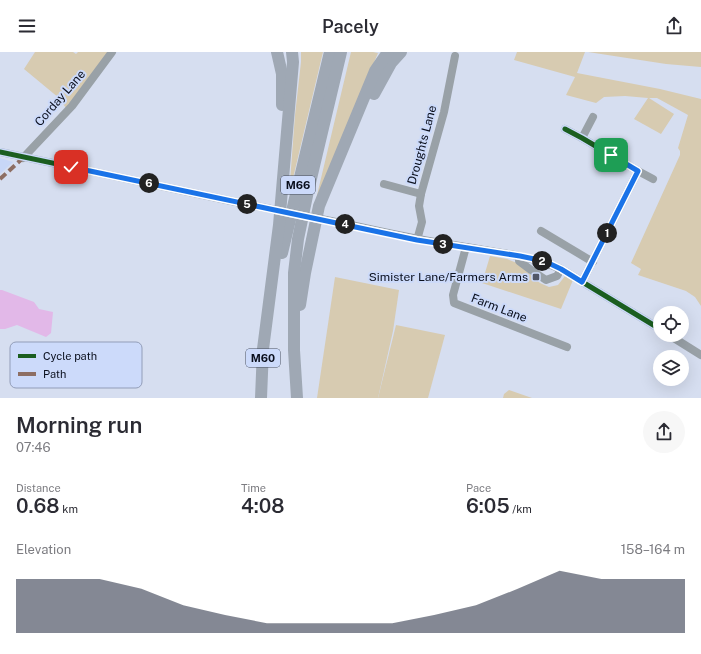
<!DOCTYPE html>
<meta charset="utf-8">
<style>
:root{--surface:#fff;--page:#f7f7f7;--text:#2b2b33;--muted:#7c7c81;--accent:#515767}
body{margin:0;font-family:"Public Sans",sans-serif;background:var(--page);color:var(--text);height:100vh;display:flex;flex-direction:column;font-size:15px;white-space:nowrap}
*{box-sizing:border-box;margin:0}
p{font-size:13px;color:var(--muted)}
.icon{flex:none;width:22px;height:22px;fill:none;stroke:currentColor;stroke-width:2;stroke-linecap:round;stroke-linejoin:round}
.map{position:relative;height:346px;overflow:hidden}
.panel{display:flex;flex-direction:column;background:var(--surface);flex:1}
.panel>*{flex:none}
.fabs{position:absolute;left:653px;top:254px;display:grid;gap:8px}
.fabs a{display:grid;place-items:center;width:36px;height:36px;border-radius:50%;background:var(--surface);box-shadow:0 4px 16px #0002;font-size:20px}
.pin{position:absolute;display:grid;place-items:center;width:34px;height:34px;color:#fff;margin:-17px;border-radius:8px;box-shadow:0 2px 6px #0006}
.km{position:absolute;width:20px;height:20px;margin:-10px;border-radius:50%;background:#222;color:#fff;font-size:11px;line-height:20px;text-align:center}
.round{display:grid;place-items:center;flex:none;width:42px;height:42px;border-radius:21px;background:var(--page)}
.summary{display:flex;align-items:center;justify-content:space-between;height:68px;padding:0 16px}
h1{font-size:22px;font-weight:600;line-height:30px}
.metrics{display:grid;grid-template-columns:repeat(3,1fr);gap:6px;height:68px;padding:4px 16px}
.metrics div{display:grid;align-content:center}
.metrics b{font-size:20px;font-weight:600}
.metrics small{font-size:11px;font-weight:400}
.metrics p{font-size:11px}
.chart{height:112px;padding:8px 16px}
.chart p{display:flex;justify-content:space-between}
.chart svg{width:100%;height:72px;margin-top:4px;fill:var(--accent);opacity:.7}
header{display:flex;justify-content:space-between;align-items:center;height:52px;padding:0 16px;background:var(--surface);font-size:18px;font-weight:600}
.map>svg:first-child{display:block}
.built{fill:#c7d6f7}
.green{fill:#d7cbb1}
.water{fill:#e2b8e8}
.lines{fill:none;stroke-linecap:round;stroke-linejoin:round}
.minor{stroke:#99a1a7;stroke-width:8}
.highway{stroke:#9fa8b4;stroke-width:12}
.minor-bridge{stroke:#99a1a7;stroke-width:8}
.quiet{stroke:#8d6e63;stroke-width:4;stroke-dasharray:8 4;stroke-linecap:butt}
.cycleway-casing{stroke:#ccdafa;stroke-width:8}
.cycleway{stroke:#1b5e20;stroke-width:5}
.route-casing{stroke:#fff;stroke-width:8}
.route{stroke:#1a73e8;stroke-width:5}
.poi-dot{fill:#515767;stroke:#ccdafa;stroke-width:1.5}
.labels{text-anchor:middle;stroke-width:4;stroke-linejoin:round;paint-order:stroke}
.shield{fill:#ccdafa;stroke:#444c5f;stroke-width:1}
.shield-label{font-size:11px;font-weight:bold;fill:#0a0f1d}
.street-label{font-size:12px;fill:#0a0f1d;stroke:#ccdafa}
.poi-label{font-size:12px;fill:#0a0f1d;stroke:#ccdafa;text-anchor:end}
.key{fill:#ccdafa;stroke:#929db8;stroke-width:1}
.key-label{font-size:11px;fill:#0a0f1d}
</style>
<header><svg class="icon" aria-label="menu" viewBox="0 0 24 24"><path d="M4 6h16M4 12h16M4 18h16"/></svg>Pacely<svg class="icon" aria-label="share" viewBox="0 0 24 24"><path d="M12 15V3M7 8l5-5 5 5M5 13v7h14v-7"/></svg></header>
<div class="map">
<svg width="701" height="346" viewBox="0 0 701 346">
<rect width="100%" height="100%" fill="#d6def0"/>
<polygon class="built" points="0,106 13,110 0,122"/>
<g class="green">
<polygon points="35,0 73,0 76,2 78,0 108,0 66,56 59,46 24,17"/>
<polygon points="301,0 323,0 289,143 295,63 301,10"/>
<polygon points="351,0 373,0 378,1 331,112 313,160"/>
<polygon points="517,0 585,0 577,21 660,37 701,47 701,254 695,245 686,239 638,223 641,217 631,211 680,103 680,99 678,96 688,63 657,46 649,46 674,62 661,82 634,67 648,46 625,44 604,45 596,51 566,43 575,25 514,8"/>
<polygon points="588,0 701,0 701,15 666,12"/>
<polygon points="490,204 507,207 517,211 540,231 549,235 558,233 565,224 573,228 561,257 482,231"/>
<polygon points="335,225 399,238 393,279 378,346 317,346"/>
<polygon points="396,273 445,283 428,346 378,346"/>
<polygon points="509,338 532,346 503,346 504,342"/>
</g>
<polygon class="water" points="0,238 2,238 34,250 39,257 53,260 51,281 46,285 17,273 5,277 0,277"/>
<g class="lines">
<g class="minor">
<polyline points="565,77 582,86 638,119 582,230"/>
<polyline points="582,86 593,65"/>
<polyline points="0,100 241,151"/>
<polyline points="23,106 72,54 112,0"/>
<polyline points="638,119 653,127"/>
<polyline points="384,132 421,142"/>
<path d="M351,173C387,181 423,189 460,194C494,200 529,203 561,217L660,277"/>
<polyline points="541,179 593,210"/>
<polyline points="417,188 422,170 419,154 421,142 444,60 455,4"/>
<polyline points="466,195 453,243 454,251 567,295"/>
<polyline points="519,204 519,209 531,218 546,228 557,224 561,217"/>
<polyline points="669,283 701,303"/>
</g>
<g class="highway">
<polyline points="277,0 282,22 282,53"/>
<polyline points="374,42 391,11 401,0"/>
<polyline points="282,201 330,0"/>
<polyline points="300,253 305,221 319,154 375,19 388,0"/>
<polyline points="261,346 263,297 279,173 293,10 292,0"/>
<polyline points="297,346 294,298 294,221 298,187 308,139 341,0"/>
</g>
<polyline class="minor-bridge" points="241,151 351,173"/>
<polyline class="quiet" points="0,127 23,106"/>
<g class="cycleway-casing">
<g id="cycleway">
<polyline points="565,77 582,86 638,119 582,230"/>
<polyline points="0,100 417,188 519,204 544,209 561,217 660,277"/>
</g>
</g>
<use href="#cycleway" class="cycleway"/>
</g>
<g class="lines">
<g class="route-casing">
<polyline id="route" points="71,115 417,188 520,204 544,209 561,217 582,230 638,119 611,103"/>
</g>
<use href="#route" class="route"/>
</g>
<rect class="poi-dot" x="532" y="221" width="8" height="8" rx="2"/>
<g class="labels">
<g class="shield">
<rect x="281" y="124" width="34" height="18" rx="3"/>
<rect x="246" y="297" width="34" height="18" rx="3"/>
</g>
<g class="shield-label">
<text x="298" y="137">M66</text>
<text x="263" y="310">M60</text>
</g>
<g class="street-label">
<text transform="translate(60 46) rotate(-49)" y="4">Corday Lane</text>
<text transform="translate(422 93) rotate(-75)" y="4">Droughts Lane</text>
<text transform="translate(499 256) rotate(21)" y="4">Farm Lane</text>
</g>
<g class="poi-label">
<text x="528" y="229">Simister Lane/Farmers Arms</text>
</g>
</g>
<rect x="10" y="290" width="132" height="46" rx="6" class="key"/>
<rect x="18" y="302" width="18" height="4" fill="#1b5e20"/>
<rect x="18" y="320" width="18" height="4" fill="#8d6e63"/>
<g class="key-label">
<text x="43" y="308">Cycle path</text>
<text x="43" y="326">Path</text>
</g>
</svg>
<div class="fabs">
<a><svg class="icon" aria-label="locate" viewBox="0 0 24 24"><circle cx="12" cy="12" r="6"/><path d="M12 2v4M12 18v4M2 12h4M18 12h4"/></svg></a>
<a><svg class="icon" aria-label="layers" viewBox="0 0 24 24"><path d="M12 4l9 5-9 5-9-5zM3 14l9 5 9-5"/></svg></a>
</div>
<div class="pin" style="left:611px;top:103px;background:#1e9e55"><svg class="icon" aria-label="arrive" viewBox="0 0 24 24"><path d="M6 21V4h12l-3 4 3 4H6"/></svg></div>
<div class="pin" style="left:71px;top:115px;background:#d93025"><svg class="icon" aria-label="check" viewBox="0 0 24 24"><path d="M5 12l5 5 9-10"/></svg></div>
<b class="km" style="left:607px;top:181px">1</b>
<b class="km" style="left:542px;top:209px">2</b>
<b class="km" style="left:443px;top:192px">3</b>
<b class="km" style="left:345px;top:172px">4</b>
<b class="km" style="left:247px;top:152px">5</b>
<b class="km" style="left:149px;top:131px">6</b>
</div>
<section class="panel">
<div class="summary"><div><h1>Morning run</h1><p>07:46</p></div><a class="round"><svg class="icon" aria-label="share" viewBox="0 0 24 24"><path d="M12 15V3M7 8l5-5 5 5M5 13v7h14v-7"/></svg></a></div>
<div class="metrics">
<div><p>Distance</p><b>0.68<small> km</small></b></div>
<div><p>Time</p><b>4:08</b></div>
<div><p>Pace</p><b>6:05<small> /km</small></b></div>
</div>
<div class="chart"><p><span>Elevation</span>158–164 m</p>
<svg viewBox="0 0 160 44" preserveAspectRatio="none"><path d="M0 44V11L10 11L20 11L30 17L40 27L50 33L60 38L70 38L80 38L90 38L100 33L110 27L120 17L130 6L140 11L150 11L160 11V44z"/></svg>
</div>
</section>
